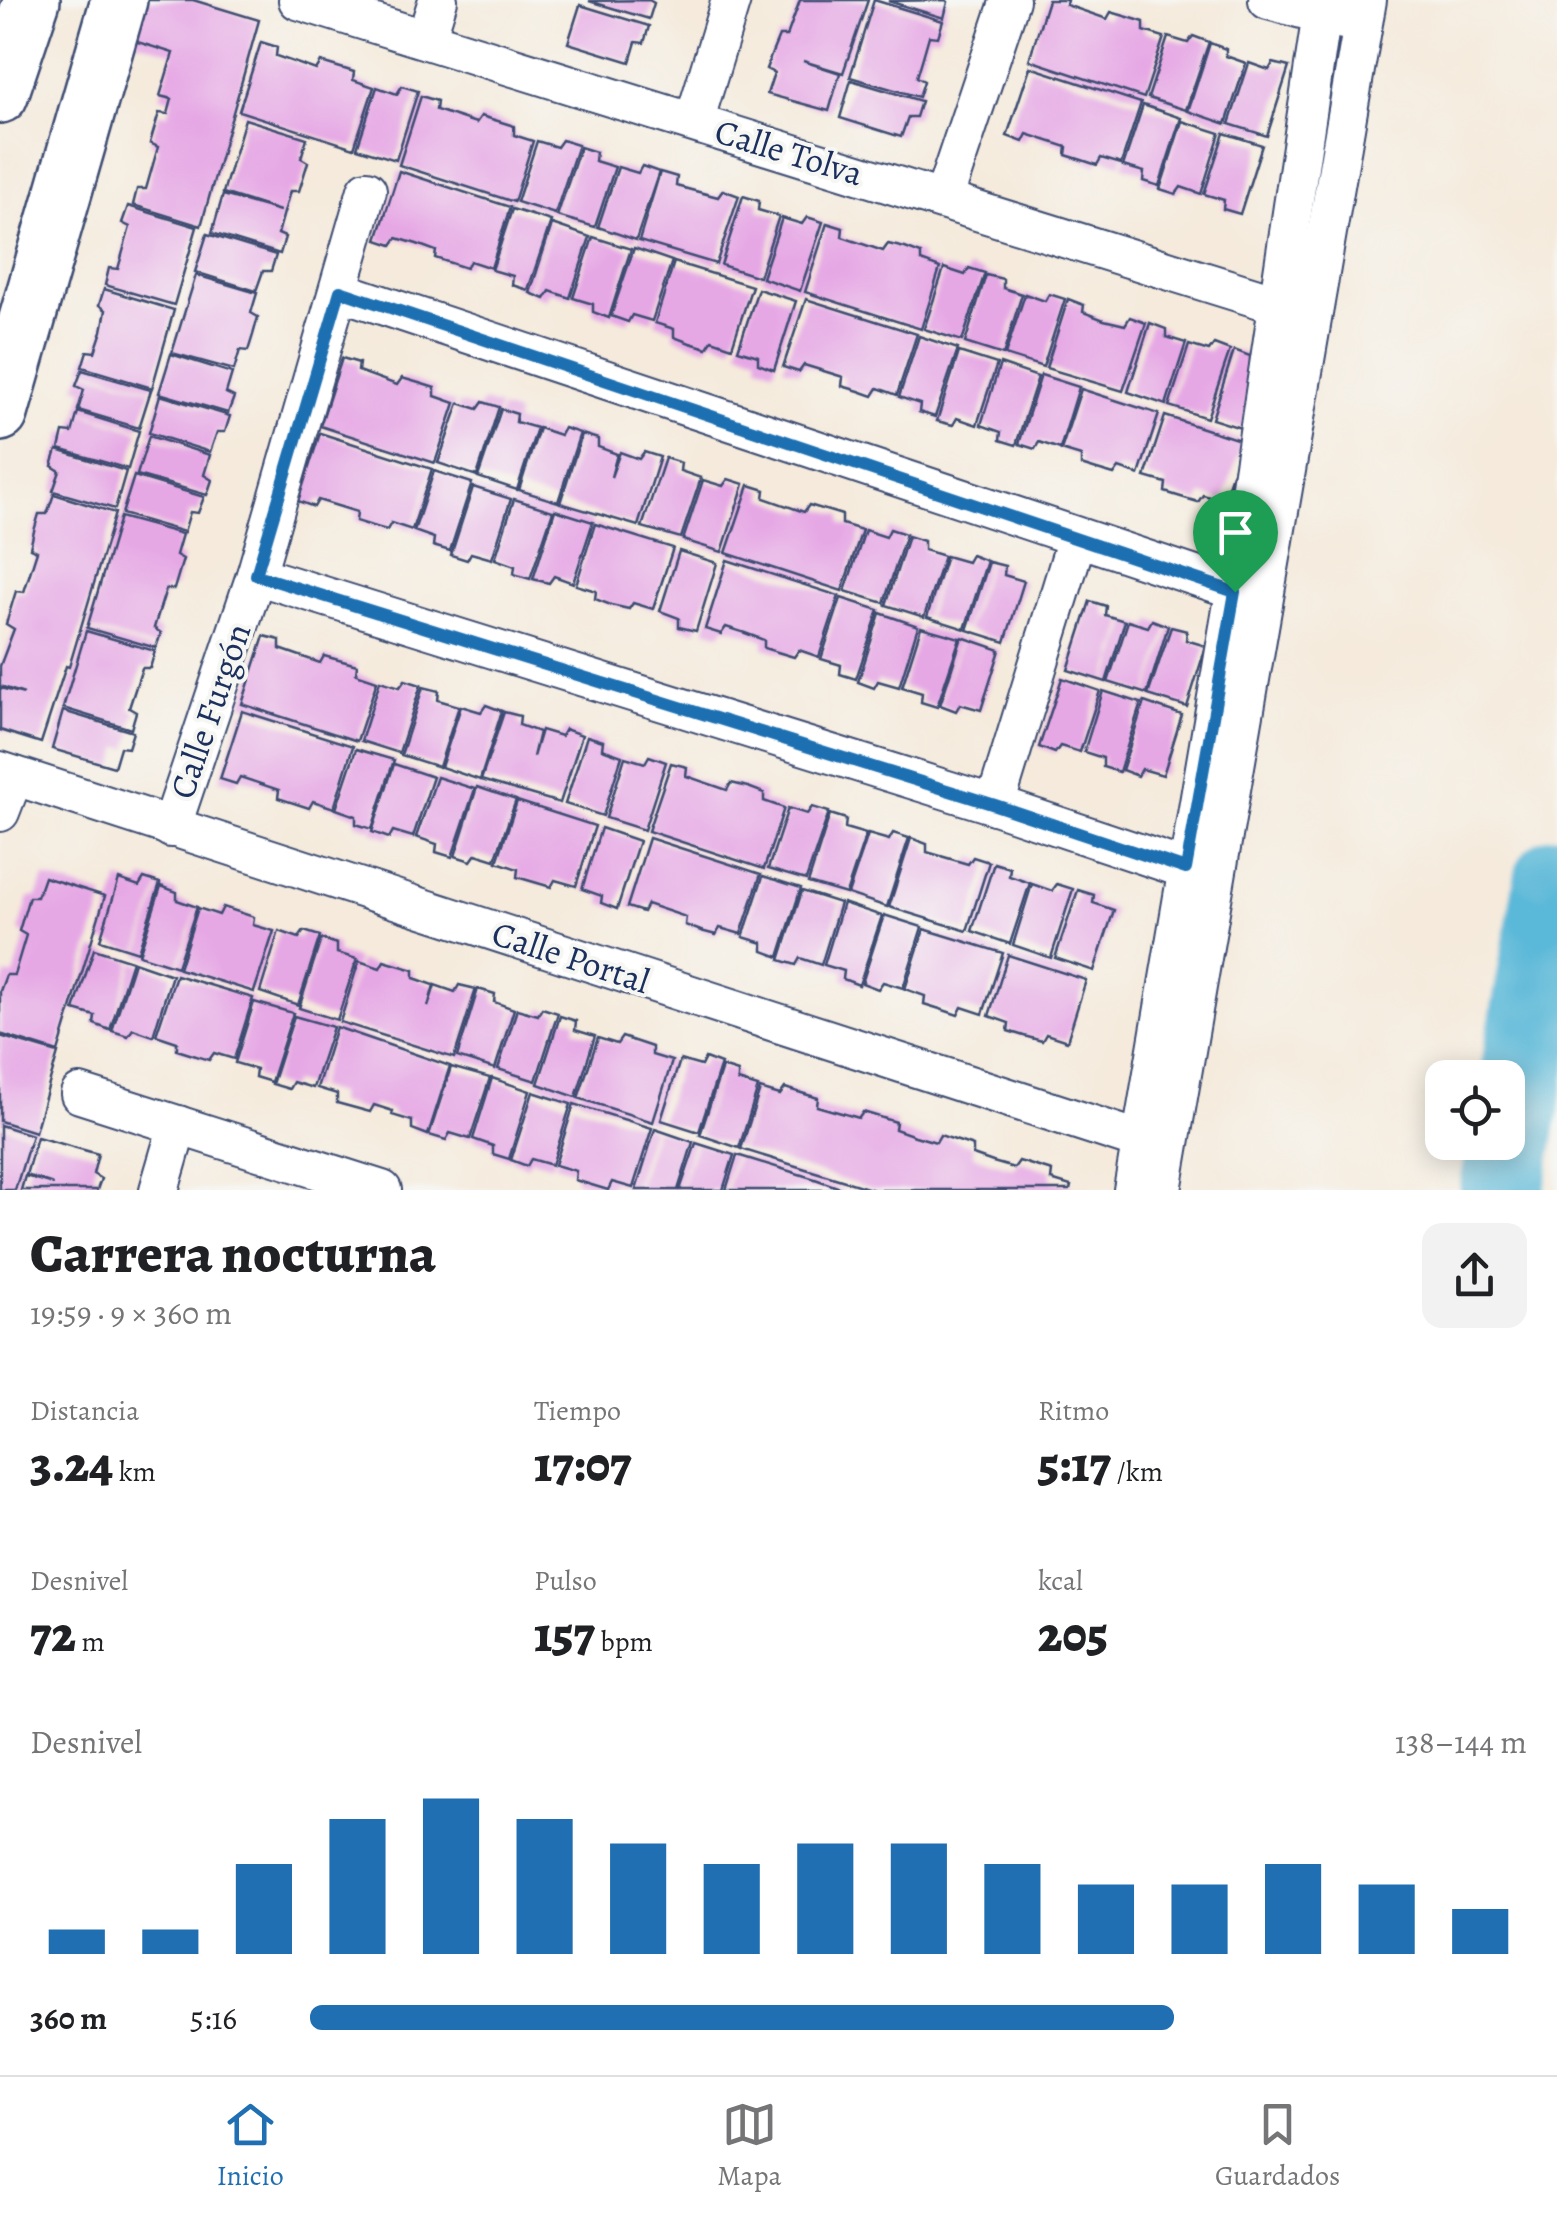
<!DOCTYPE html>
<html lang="es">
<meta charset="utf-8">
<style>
:root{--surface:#fff;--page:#f2f2f2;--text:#202124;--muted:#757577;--line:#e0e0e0;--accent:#1f6fb2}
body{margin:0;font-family:Alegreya,serif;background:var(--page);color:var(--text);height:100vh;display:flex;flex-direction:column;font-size:38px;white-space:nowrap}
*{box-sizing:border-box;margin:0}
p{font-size:32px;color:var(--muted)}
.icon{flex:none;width:55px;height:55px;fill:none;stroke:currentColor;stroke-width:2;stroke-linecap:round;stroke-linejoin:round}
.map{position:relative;height:1190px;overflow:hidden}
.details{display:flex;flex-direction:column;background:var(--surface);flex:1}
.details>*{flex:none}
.controls{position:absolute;left:1425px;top:1060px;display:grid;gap:20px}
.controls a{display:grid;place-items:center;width:100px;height:100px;border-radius:20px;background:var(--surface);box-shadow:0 5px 25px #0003;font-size:50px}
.pin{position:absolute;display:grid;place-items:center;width:85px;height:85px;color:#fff;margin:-102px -42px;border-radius:50% 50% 50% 0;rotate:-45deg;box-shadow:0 0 10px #0007}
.pin .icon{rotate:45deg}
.round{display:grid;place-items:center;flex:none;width:105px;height:105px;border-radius:20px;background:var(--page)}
.headline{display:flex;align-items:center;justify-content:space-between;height:170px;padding:0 30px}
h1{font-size:55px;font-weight:800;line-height:75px}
.metrics{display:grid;grid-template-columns:repeat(3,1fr);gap:15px;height:170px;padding:10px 30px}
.metrics div{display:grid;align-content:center}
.metrics b{font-size:50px;font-weight:800}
.metrics small{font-size:28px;font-weight:400}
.metrics p{font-size:28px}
.chart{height:280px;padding:20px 30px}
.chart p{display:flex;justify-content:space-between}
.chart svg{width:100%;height:180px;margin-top:10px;stroke:var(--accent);stroke-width:6}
ul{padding:0 30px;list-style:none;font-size:32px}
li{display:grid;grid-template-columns:160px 120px 1fr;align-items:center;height:75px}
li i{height:25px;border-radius:12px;background:var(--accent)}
.tabs{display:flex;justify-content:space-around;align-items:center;height:140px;border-top:2px solid var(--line);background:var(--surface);font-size:28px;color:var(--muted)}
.tabs a{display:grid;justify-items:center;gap:5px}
.tabs .on{color:var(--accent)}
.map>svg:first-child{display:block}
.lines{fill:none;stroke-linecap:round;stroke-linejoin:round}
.river{stroke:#5ab8d8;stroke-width:85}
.building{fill:#e6a8e5}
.street-casing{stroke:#3c4b71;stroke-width:42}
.secondary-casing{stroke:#3c4b71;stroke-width:60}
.street{stroke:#fff;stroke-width:38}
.secondary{stroke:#fff;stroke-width:55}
.route-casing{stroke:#fff;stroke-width:20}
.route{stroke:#1f6fb2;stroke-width:12}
.labels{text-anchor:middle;stroke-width:8;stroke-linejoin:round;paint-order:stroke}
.street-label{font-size:35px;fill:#1b2f5e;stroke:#f6f6f2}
</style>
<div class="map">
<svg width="1557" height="1190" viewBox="0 0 1557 1190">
<rect width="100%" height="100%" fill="#f6f6f2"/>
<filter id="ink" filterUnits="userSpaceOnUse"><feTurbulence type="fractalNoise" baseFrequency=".01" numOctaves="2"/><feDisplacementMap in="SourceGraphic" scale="20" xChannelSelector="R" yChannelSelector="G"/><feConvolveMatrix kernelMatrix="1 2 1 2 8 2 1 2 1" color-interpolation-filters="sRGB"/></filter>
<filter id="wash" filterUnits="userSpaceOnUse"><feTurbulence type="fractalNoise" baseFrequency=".0048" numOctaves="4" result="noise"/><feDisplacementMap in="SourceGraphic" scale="40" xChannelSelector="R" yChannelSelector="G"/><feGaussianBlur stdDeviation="2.25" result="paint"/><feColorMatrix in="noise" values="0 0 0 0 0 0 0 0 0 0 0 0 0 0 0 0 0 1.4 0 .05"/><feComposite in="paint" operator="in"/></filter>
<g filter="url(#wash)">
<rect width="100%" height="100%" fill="#f5eadb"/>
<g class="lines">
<polyline class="river" points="1502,1190 1557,879"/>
</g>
<g id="blocks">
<g class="building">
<polygon points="142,0 193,0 259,20 201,226 133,205 137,189 146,189 158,147 150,143 159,113 168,114 172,99 160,96 173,53 131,40"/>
<polygon points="649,0 654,3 649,19 589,1"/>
<polygon points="800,0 868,0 843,73 803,61 840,73 829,111 767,94 774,73 766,69 772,53 779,36 787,36"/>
<polygon points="874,0 943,21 938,37 929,36 923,57 917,77 924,81 919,97 850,77"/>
<polygon points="946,0 948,2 944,18 888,1"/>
<polygon points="1048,0 1067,0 1066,5 1107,19 1111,12 1128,17 1144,22 1144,31 1164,37 1144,98 1029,60"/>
<polygon points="580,5 649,26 644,43 636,42 630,62 568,43"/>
<polygon points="1193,36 1209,42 1186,110 1148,98 1168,37 1188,43"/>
<polygon points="261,42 277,47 276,56 316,70 321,62 354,72 353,80 374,87 354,148 239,111"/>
<polygon points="1210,43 1226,49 1226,56 1246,63 1226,124 1188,111"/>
<polygon points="1249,63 1269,70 1273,63 1289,67 1267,136 1229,124"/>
<polygon points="1030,67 1141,103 1121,164 1101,158 1097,165 1082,160 1066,155 1067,147 1027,134 1023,142 1007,136"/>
<polygon points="851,80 921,101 916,117 908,117 901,137 840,118"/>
<polygon points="402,86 418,91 396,160 357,148 377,87 397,94"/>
<polygon points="421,96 437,101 436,110 476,123 481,116 498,121 514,126 514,135 533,141 514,202 399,165"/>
<polygon points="1143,105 1181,118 1159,186 1143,181 1144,172 1123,166"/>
<polygon points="245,119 307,138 301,158 308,162 299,191 290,191 278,234 285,237 280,254 212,233 223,195 280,211 223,193"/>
<polygon points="1182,121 1220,133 1201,194 1181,187 1176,194 1160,189"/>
<polygon points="1224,133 1262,145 1240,214 1223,209 1224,200 1204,194"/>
<polygon points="562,140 578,145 555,214 517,202 537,141 557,147"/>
<polygon points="580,147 596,152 595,161 615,167 595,227 557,216"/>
<polygon points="642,166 659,172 636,240 598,227 618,167 638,173"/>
<polygon points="399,171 510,207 491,268 470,261 466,268 435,258 436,251 417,244 397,238 392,245 377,240"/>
<polygon points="660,172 677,177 676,186 718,197 723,190 739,196 716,264 639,241"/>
<polygon points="743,196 759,201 758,210 779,216 759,277 721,265"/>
<polygon points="128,206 197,227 174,305 105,285 109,268 118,269 130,227 122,223"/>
<polygon points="512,209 551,221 528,290 512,285 513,276 492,270"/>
<polygon points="807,217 823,222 800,291 762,278 782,218 802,224"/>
<polygon points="827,223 843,228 842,237 883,251 888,244 905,248 921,254 921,261 940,268 921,329 805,292"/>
<polygon points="552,224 590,237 570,298 550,291 545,299 530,293"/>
<polygon points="207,234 276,255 271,271 263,271 256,291 195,272"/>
<polygon points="593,237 631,249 609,318 593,312 593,304 573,298"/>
<polygon points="634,248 672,261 652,321 632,315 628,322 611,316"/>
<polygon points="674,262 752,286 732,347 712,340 707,348 690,343 674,337 674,329 655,323"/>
<polygon points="944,268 965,275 969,268 985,273 962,341 924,329"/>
<polygon points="196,275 257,293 251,313 258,317 253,335 248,351 240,350 234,370 172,353"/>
<polygon points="986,275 1003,279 1003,288 1022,294 1003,355 965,343"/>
<polygon points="104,289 174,310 152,388 82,367 87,351 95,352 102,331 106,310 99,305"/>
<polygon points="758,289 796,301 774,370 758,364 758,356 738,350"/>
<polygon points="1025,294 1045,301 1049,294 1065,299 1043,367 1005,355"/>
<polygon points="806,299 917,334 897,395 878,388 873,396 859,391 842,386 843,377 804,365 799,372 783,367"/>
<polygon points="1068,299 1084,305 1083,312 1104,320 1125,325 1130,317 1146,323 1123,391 1046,368"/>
<polygon points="1150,323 1166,329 1166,337 1186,343 1166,405 1128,392"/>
<polygon points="919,336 958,349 935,417 919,412 920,404 899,397"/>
<polygon points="1214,344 1230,350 1207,418 1169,406 1189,345 1209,351"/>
<polygon points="1234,350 1250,356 1250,364 1266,370 1250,431 1212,419"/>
<polygon points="959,352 997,364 977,425 957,418 953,425 937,421"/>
<polygon points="171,354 232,373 226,393 234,397 228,413 159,393"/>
<polygon points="342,358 359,363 358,371 397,385 402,378 419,383 435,388 435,396 455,403 435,463 320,426"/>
<polygon points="1000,364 1038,377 1016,445 1000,440 1001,432 981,425"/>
<polygon points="82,370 151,390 139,428 78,410 84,390 76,386"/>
<polygon points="1041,375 1079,387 1060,449 1039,442 1035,449 1019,444"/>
<polygon points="1081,389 1159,414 1139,475 1119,468 1114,475 1097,470 1081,465 1081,456 1061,450"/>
<polygon points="160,395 230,416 225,432 217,432 210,452 149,433"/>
<polygon points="483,402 499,407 477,476 438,463 459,403 478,409"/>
<polygon points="501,409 517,414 516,422 537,428 517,490 478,477"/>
<polygon points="78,412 139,431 128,469 59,449 63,432 72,433"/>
<polygon points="1165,416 1243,441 1223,501 1203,495 1198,502 1181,497 1165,492 1166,483 1145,477"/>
<polygon points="539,428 560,435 564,428 580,433 558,502 519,490"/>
<polygon points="320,433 432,469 412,530 391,523 387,530 372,526 356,521 357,512 318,500 314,507 298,501"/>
<polygon points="582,434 598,439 598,447 617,454 611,477 620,452 639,459 644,452 660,457 638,526 560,503"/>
<polygon points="149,436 210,455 204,475 212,480 207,495 137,475"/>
<polygon points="57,450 126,471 115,509 53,491 60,471 52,466"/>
<polygon points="665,458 681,463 680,471 701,478 681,538 642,527"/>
<polygon points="434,471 472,483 450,551 433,546 434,538 414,531"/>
<polygon points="134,476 204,497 198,513 190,512 184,532 122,514"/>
<polygon points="728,479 744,484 722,552 683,540 703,480 723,486"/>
<polygon points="749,485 765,490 764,498 804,512 809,505 842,515 842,524 862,530 842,591 726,553"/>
<polygon points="473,487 511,499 492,559 471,553 467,560 451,555"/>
<polygon points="54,494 115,513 69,667 66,666 41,743 0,730 0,688 24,694 0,686 0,666 14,629 6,624 16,591 24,592 37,551 30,548 34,531 39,514 47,514"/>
<polygon points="514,499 553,511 530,579 514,574 515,566 495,559"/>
<polygon points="555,510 593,522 573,583 554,576 549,583 533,579"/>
<polygon points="120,517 182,534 176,555 183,559 174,589 166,589 160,608 154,628 161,633 156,648 87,628"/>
<polygon points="595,524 673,548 653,609 633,603 629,609 611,605 595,599 596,591 576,585"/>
<polygon points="890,529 906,534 884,603 845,591 865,530 886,537"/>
<polygon points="908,536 924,541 924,550 944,556 924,617 886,605"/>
<polygon points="679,551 717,563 696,631 679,627 679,618 660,611"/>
<polygon points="971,555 987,561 965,629 927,617 946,556 967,562"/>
<polygon points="727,560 839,596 819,657 799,650 794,657 764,648 764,640 745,633 726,627 721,634 705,629"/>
<polygon points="989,562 1005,566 1004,575 1024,581 1005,642 967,630"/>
<polygon points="841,598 879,610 856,679 840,674 841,665 821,659"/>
<polygon points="1090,601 1106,606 1105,615 1125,621 1106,682 1068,670"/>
<polygon points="880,613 918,626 899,687 878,681 874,688 858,682"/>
<polygon points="1152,620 1168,626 1147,694 1108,682 1128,621 1148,627"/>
<polygon points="921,627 960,638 937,707 921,702 922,693 902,687"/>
<polygon points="1171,627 1187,631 1186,640 1206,646 1187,707 1148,695"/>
<polygon points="86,631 155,651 150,668 142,668 129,708 136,712 131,729 63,708"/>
<polygon points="264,636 280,640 280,649 320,663 324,656 357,665 356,674 377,681 357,741 242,704"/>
<polygon points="962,637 1000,650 981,710 960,704 956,711 940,705"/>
<polygon points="1062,678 1100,691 1080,752 1060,746 1055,753 1039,747"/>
<polygon points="405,680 421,685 399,753 361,741 380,681 400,687"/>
<polygon points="423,687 439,691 438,700 459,706 439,767 401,755"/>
<polygon points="1103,691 1141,703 1119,772 1103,767 1103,758 1084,752"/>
<polygon points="1144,702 1182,715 1163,775 1142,769 1138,776 1122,770"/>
<polygon points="486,705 502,711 480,780 441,767 461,706 481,712"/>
<polygon points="63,711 133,732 128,748 120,747 114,767 52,749"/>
<polygon points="242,711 353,746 334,808 313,801 309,808 278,798 279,790 240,777 236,784 220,779"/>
<polygon points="504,712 520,716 519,725 539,732 533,757 541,730 561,736 565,729 582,735 560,803 481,780"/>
<polygon points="587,736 603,741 602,749 622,756 603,816 565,804"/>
<polygon points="356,749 394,760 372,829 356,824 356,816 336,809"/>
<polygon points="649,756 666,762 644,830 606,818 625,757 645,763"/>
<polygon points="671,763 687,767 686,776 727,790 731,783 748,787 764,793 764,801 784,808 764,869 648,831"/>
<polygon points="394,764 433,777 413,837 393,831 389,838 372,832"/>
<polygon points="437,777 475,789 452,857 436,852 437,844 416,837"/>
<polygon points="477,787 516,800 495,860 476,854 471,861 455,856"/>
<polygon points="517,801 595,826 576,886 555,880 551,887 517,877 518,869 497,862"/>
<polygon points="812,807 829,812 806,880 768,869 788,808 807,814"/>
<polygon points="830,814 846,819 845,828 866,834 846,894 808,883"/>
<polygon points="601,828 639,841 617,909 601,903 602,896 582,889"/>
<polygon points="893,833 909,838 887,907 848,894 868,834 889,840"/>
<polygon points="649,838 761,874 741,934 720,928 716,935 701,931 685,925 686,917 647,904 643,912 627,907"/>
<polygon points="911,838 927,844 927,852 968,864 973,857 989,862 967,931 889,907"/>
<polygon points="994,863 1010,868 1009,876 1030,883 1010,944 972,931"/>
<polygon points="763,876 801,888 779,957 763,951 763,943 743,937"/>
<polygon points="44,877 105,896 58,1052 0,1034 0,991 6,975 14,975 26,935 19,931 29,897 37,897"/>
<polygon points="144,878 160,883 138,952 100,940 119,879 139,886"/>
<polygon points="1032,884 1052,891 1057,884 1073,889 1051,958 1013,945"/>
<polygon points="161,886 177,892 177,900 197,907 177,967 139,955"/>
<polygon points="1078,890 1094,895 1093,903 1114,910 1094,971 1055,958"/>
<polygon points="802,891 840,903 821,965 800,958 796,965 780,960"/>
<polygon points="843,903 882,916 859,985 843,979 844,971 824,965"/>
<polygon points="223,907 254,917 253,925 274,931 254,992 179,969 198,908 219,915"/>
<polygon points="884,915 922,927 903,988 883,982 878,989 862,983"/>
<polygon points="924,929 1003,953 983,1014 962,1007 958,1015 940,1009 924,1004 925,996 905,989"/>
<polygon points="279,931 299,938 304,931 320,936 298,1005 260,992"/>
<polygon points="321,939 337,944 337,953 357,959 337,1020 299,1008"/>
<polygon points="94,949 132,961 110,1030 94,1024 95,1016 74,1010"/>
<polygon points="1008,955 1086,980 1067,1041 1046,1034 1042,1041 1024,1036 1008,1031 1009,1023 989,1016"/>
<polygon points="359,961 380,968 384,961 414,970 414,978 434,985 428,1007 435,985 455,992 459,985 476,989 454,1058 340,1022"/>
<polygon points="134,962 172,975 153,1036 133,1029 128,1036 112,1031"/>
<polygon points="176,975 253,998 234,1059 214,1053 209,1060 177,1050 177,1042 156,1035"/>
<polygon points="478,989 495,994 494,1002 514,1009 495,1069 457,1057"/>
<polygon points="254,1002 293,1013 271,1082 255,1077 256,1069 235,1063"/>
<polygon points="542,1008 558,1013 536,1081 498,1069 517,1009 538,1015"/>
<polygon points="294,1016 333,1027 313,1088 293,1082 289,1089 272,1084"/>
<polygon points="560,1016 576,1021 575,1030 595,1036 576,1097 538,1084"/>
<polygon points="336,1027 450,1066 428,1135 412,1129 412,1121 392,1115 393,1111 374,1105 370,1112 337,1103 337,1094 317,1088"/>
<polygon points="0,1036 58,1053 35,1132 0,1121"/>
<polygon points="622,1037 652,1047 652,1055 672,1061 653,1122 578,1098 598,1038 617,1044"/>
<polygon points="705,1058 721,1064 699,1132 661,1120 680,1060 701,1066"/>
<polygon points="451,1067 490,1078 470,1139 450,1133 446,1140 429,1135"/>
<polygon points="722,1067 738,1072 738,1081 758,1087 739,1148 700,1135"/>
<polygon points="492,1078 530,1091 509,1159 493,1154 493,1146 473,1139"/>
<polygon points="785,1088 818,1098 817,1106 859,1118 863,1112 896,1122 895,1129 915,1136 936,1142 940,1135 973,1146 973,1155 993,1162 1014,1168 1019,1161 1052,1171 1051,1180 1071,1186 1070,1190 874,1190 741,1149 760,1089 780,1095"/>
<polygon points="533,1092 571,1104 552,1165 531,1159 527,1166 511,1160"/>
<polygon points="574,1104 652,1128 633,1188 612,1182 608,1190 575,1180 576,1171 555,1165"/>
<polygon points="0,1125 32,1135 15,1190 0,1190"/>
<polygon points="655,1129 693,1142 678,1190 636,1190"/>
<polygon points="37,1137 98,1154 93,1174 101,1179 97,1190 21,1190 25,1176 53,1184 26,1175"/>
<polygon points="696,1143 734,1155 723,1190 680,1190"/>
<polygon points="737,1155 815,1179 846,1190 726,1190"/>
</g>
</g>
</g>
<g filter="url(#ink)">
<use href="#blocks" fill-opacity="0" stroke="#3c4b71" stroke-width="2.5"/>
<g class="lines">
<g class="street-casing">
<g id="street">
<polyline points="298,0 1280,305"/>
<polyline points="1268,0 1343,20"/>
<polyline points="426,39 438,0"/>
<polyline points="694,122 731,0"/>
<polyline points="943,200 1010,0"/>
<polyline points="340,291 1258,597"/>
<polyline points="256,575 995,805 1186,869"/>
<polyline points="0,771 1142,1141"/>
<polyline points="995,805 1077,538"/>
<polyline points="0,812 14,776"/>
<polyline points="171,828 256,575 367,190"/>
<polyline points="80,1094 382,1190"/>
<polyline points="159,1190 178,1125"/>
<polyline points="1133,1190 1235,592 1324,0"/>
<polyline points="1162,1190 1367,0"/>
</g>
</g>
<g class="secondary-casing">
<g id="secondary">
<polyline points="0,95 32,0"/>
<polyline points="0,413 119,0"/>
</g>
</g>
<use href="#street" class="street"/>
<use href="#secondary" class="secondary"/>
</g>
</g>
<g class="lines" filter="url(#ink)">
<g class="route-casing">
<polygon id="route" points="340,291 1235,592 1186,869 995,805 256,575"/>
</g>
<use href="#route" class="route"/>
</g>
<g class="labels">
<g class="street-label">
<text transform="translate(789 152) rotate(17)" y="12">Calle Tolva</text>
<text transform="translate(210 711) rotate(-71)" y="12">Calle Furgón</text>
<text transform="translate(571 957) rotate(18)" y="12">Calle Portal</text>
</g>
</g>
</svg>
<div class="controls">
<a><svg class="icon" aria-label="locate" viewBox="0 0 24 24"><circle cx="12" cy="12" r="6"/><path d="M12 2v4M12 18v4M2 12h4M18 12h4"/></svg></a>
</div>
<div class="pin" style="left:1235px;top:592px;background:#1e9e55"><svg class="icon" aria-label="arrive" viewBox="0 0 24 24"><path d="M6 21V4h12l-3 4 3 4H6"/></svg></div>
</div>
<section class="details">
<div class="headline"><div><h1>Carrera nocturna</h1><p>19:59 · 9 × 360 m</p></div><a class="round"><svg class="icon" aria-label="share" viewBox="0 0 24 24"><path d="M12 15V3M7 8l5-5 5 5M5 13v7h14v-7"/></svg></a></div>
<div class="metrics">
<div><p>Distancia</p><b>3.24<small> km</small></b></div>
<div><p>Tiempo</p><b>17:07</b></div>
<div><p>Ritmo</p><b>5:17<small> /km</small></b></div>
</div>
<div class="metrics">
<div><p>Desnivel</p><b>72<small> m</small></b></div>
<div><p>Pulso</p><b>157<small> bpm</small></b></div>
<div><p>kcal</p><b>205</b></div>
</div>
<div class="chart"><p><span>Desnivel</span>138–144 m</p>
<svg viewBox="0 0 160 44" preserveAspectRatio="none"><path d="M5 44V38M15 44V38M25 44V22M35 44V11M45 44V6M55 44V11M65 44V17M75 44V22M85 44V17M95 44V17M105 44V22M115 44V27M125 44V27M135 44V22M145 44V27M155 44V33"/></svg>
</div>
<ul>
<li><b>360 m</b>5:16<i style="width:71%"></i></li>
</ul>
</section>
<nav class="tabs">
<a class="on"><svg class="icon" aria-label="home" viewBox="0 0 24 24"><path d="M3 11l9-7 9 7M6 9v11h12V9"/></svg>Inicio</a>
<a><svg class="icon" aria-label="map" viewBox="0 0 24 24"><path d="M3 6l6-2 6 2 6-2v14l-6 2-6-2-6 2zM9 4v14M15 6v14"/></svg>Mapa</a>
<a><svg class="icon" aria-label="saved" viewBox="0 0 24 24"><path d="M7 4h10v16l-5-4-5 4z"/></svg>Guardados</a>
</nav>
